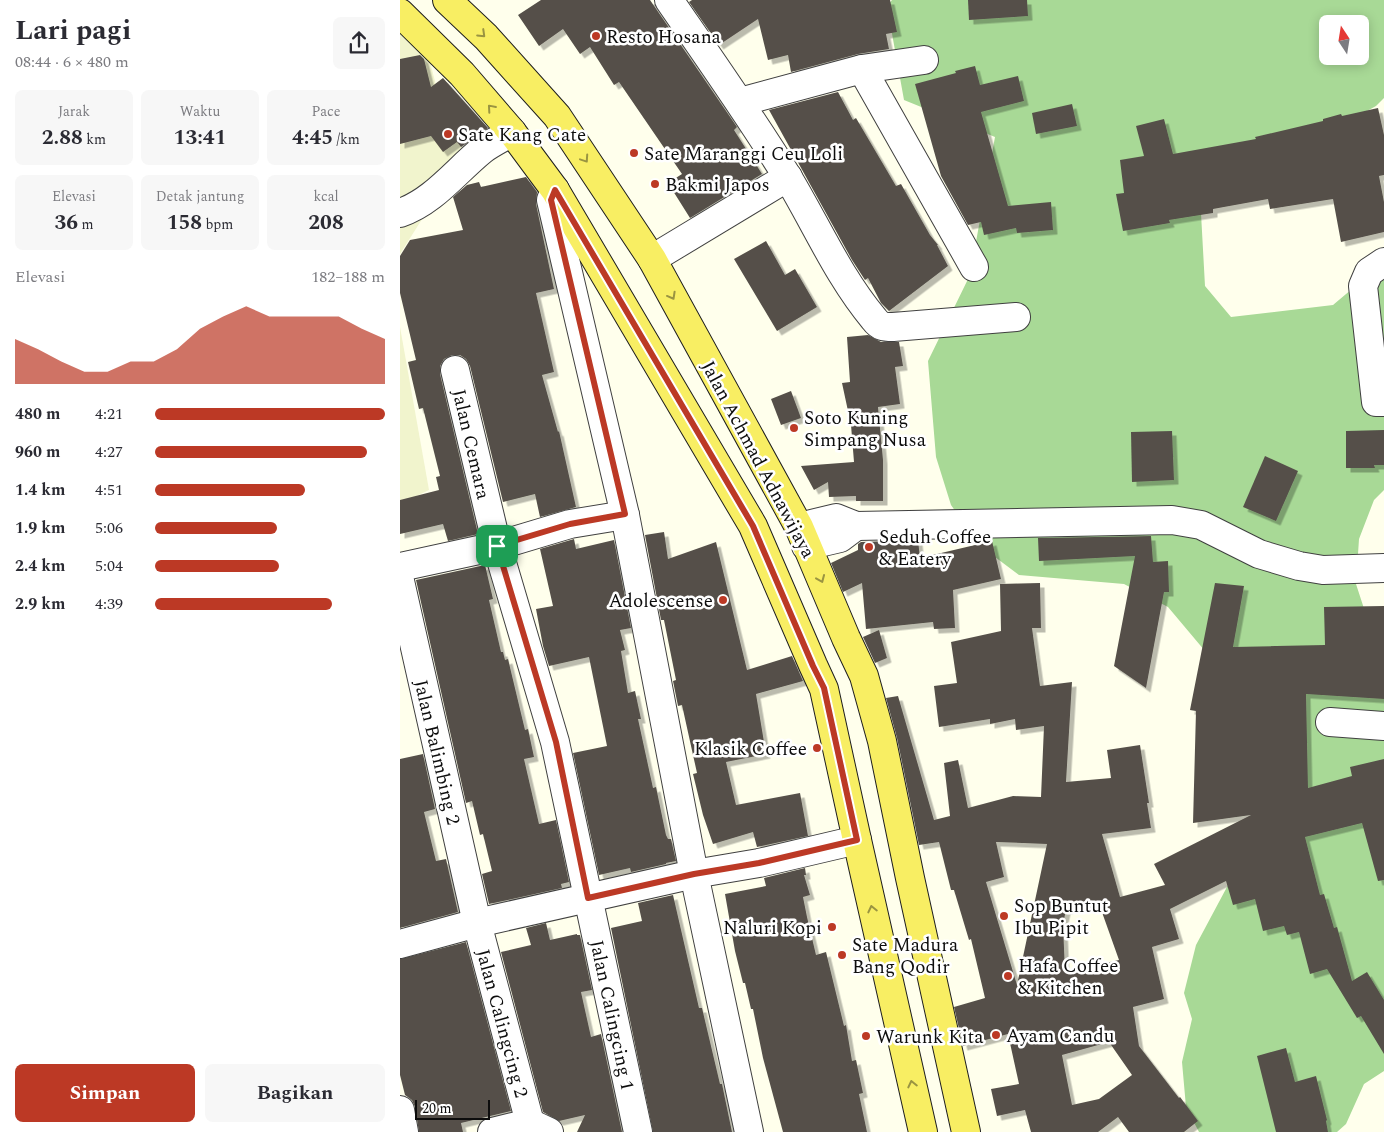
<!DOCTYPE html>
<html lang="id">
<meta charset="utf-8">
<style>
:root{--surface:#fff;--page:#f7f7f7;--text:#2b2b33;--muted:#7c7c81;--accent:#bc3925}
body{margin:0;font-family:Spectral,serif;background:var(--page);color:var(--text);height:100vh;display:flex;flex-direction:column;font-size:19px;white-space:nowrap}
*{box-sizing:border-box;margin:0}
p{font-size:16px;color:var(--muted)}
.icon{flex:none;width:28px;height:28px;fill:none;stroke:currentColor;stroke-width:2;stroke-linecap:round;stroke-linejoin:round}
.map{position:relative;flex:1;overflow:hidden}
.drawer{display:flex;flex-direction:column;background:var(--surface);width:400px}
.drawer>*{flex:none}
.needle{width:32px;rotate:348deg}
.buttons{position:absolute;left:919px;top:15px;display:grid;gap:10px}
.buttons a{display:grid;place-items:center;width:50px;height:50px;border-radius:8px;background:var(--surface);box-shadow:0 2px 12px #0003;font-size:25px}
.scale{position:absolute;left:15px;bottom:12px;width:75px;box-sizing:border-box;padding-left:5px;border:2px solid #0d0d0d;border-top:0;font-size:14px;line-height:18px;white-space:nowrap;color:#0d0d0d;-webkit-text-stroke:4px #fff;paint-order:stroke}
.pin{position:absolute;display:grid;place-items:center;width:42px;height:42px;color:#fff;margin:-21px;border-radius:10px;box-shadow:0 2px 8px #0006}
.round{display:grid;place-items:center;flex:none;width:52px;height:52px;border-radius:8px;background:var(--page)}
.overview{display:flex;align-items:center;justify-content:space-between;height:85px;padding:0 15px}
h1{font-size:28px;font-weight:700;line-height:38px}
.figures{display:grid;grid-template-columns:repeat(3,1fr);gap:8px;height:85px;padding:5px 15px}
.figures div{display:grid;align-content:center;border-radius:8px;background:var(--page);text-align:center}
.figures b{font-size:21px;font-weight:700}
.figures small{font-size:14px;font-weight:400}
.figures p{font-size:14px}
.chart{height:140px;padding:10px 15px}
.chart p{display:flex;justify-content:space-between}
.chart svg{width:100%;height:90px;margin-top:5px;fill:var(--accent);opacity:.7}
.button{display:flex;gap:10px;margin-top:auto;padding:10px 15px}
.button a{flex:1;height:58px;border-radius:8px;background:var(--accent);color:#fff;font-size:20px;font-weight:700;line-height:58px;text-align:center}
.button a+a{background:var(--page);color:var(--text)}
ul{padding:0 15px;list-style:none;font-size:16px}
li{display:grid;grid-template-columns:80px 60px 1fr;align-items:center;height:38px}
li i{height:12px;border-radius:6px;background:var(--accent)}
main{display:flex;flex:1;min-height:0}
.map>svg:first-child{display:block}
.farmland{fill:#f1f4cd}
.forest{fill:#a8d996;fill-rule:evenodd}
.building{fill:#555049;fill-rule:evenodd;filter:url(#shadow)}
.lines{fill:none;stroke-linecap:round;stroke-linejoin:round}
.street-casing{stroke:#404040;stroke-width:30}
.primary-casing{stroke:#1e1e1e;stroke-width:30}
.street{stroke:#fff;stroke-width:28}
.primary{stroke:#f8ee63;stroke-width:28}
.oneway{stroke:#9a9441}
.route-casing{stroke:#fff;stroke-width:10}
.route{stroke:#bc3925;stroke-width:6}
.poi-dot{fill:#bc3925;stroke:#fff;stroke-width:2}
.labels{text-anchor:middle;stroke-width:5;stroke-linejoin:round;paint-order:stroke}
.poi-label{font-size:19px;fill:#0d0d0d;stroke:#fff;text-anchor:start}
.street-label{font-size:19px;fill:#0d0d0d;stroke:#fff}
</style>
<main>
<section class="drawer">
<div class="overview"><div><h1>Lari pagi</h1><p>08:44 · 6 × 480 m</p></div><a class="round"><svg class="icon" aria-label="share" viewBox="0 0 24 24"><path d="M12 15V3M7 8l5-5 5 5M5 13v7h14v-7"/></svg></a></div>
<div class="figures">
<div><p>Jarak</p><b>2.88<small> km</small></b></div>
<div><p>Waktu</p><b>13:41</b></div>
<div><p>Pace</p><b>4:45<small> /km</small></b></div>
</div>
<div class="figures">
<div><p>Elevasi</p><b>36<small> m</small></b></div>
<div><p>Detak jantung</p><b>158<small> bpm</small></b></div>
<div><p>kcal</p><b>208</b></div>
</div>
<div class="chart"><p><span>Elevasi</span>182–188 m</p>
<svg viewBox="0 0 160 44" preserveAspectRatio="none"><path d="M0 44V22L10 27L20 33L30 38L40 38L50 33L60 33L70 27L80 17L90 11L100 6L110 11L120 11L130 11L140 11L150 17L160 22V44z"/></svg>
</div>
<ul>
<li><b>480 m</b>4:21<i style="width:100%"></i></li>
<li><b>960 m</b>4:27<i style="width:92%"></i></li>
<li><b>1.4 km</b>4:51<i style="width:65%"></i></li>
<li><b>1.9 km</b>5:06<i style="width:53%"></i></li>
<li><b>2.4 km</b>5:04<i style="width:54%"></i></li>
<li><b>2.9 km</b>4:39<i style="width:77%"></i></li>
</ul>
<div class="button"><a>Simpan</a><a>Bagikan</a></div>
</section>
<div class="map">
<svg width="984" height="1132" viewBox="0 0 984 1132">
<defs>
<filter id="shadow"><feDropShadow dx="4.5" dy="4.5" stdDeviation="0" flood-color="#0004"/></filter>
</defs>
<rect width="100%" height="100%" fill="#ffffec"/>
<g class="farmland">
<polygon points="0,17 26,46 39,97 60,144 74,169 43,186 0,254"/>
<polygon points="0,327 29,490 0,504"/>
</g>
<path class="forest" d="M492,0H984V98L976,106L931,131L800,195L805,286L831,317L933,305L984,262V490L974,500L959,539L956,584L969,624L984,636V1071L964,1084L946,1124L937,1132H799L786,1107L782,1062L792,1019L784,993L796,945L843,857L865,765L863,720L768,607L724,584L619,575L579,545L551,505L536,457L528,361L570,275L595,137L504,100L487,6ZM928,24H960V56H928Z"/>
<g class="building">
<polygon points="141,0 250,0 337,127 334,130 362,174 290,218 268,183 282,174 219,82 214,85 190,47 180,54 163,29 139,46 118,15"/>
<polygon points="292,0 490,0 497,32 486,34 489,49 458,54 391,72 388,55 368,60 358,19 319,45 289,2"/>
<polygon points="568,0 627,0 628,16 569,20"/>
<polygon points="20,55 24,59 31,87 43,78 88,128 61,147 57,142 43,152 31,136 0,144 0,59"/>
<polygon points="575,66 580,85 618,76 624,101 581,112 608,206 651,202 653,230 617,233 616,228 584,235 581,222 568,225 541,176 515,84 556,73 555,71"/>
<polygon points="438,92 453,120 456,118 496,186 501,184 530,235 538,245 537,245 548,266 489,311 481,303 468,278 465,280 452,260 369,110"/>
<polygon points="672,104 677,126 636,134 632,113"/>
<polygon points="978,108 984,135 984,175 979,176 984,202 984,232 941,242 933,199 870,209 868,199 813,209 813,213 769,220 770,223 723,231 716,194 724,193 720,160 744,156 736,126 764,119 773,154 856,139 855,137 923,121 923,119 941,114 942,116"/>
<polygon points="126,177 137,192 136,204 154,289 136,293 154,372 142,375 158,432 159,431 176,507 140,517 135,494 103,502 70,366 66,359 60,355 52,355 44,359 40,366 40,374 78,534 48,541 43,524 0,534 0,500 39,490 36,477 40,476 23,408 19,409 8,362 16,360 0,293 0,256 10,240 63,230 53,197 67,185 79,182 81,187"/>
<polygon points="366,241 385,275 395,269 417,307 377,331 334,259"/>
<polygon points="468,335 481,342 499,342 503,366 495,367 500,404 478,407 483,460 483,501 456,501 456,496 429,497 428,482 414,490 401,466 454,462 451,425 442,383 450,382 447,337"/>
<polygon points="391,391 401,418 381,425 371,399"/>
<polygon points="984,430 984,465 974,465 975,468 946,468 946,431"/>
<polygon points="772,431 774,480 732,482 731,432"/>
<polygon points="865,456 898,471 876,521 843,507"/>
<polygon points="264,532 268,559 316,542 347,670 392,656 403,681 356,694 366,754 326,762 336,805 400,793 408,836 357,847 353,832 313,844 303,815 293,774 297,773 282,705 278,706 273,681 276,680 264,620 261,620 245,535"/>
<polygon points="751,536 753,562 768,561 769,592 764,592 746,688 714,666 735,556 639,561 638,538"/>
<polygon points="174,539 176,549 214,540 231,628 220,630 225,650 221,651 228,693 235,691 241,719 238,719 253,788 256,787 266,835 268,839 271,839 276,861 266,863 266,864 231,872 230,868 199,875 173,753 207,746 189,657 149,666 143,646 136,609 153,606 140,549"/>
<polygon points="518,540 520,558 592,541 601,579 553,590 555,628 534,629 533,622 466,629 462,583 443,592 431,563 458,550 458,544 461,542"/>
<polygon points="85,565 93,599 89,600 101,652 103,652 105,660 108,659 125,730 128,729 134,757 124,759 139,824 156,820 169,882 161,884 162,888 89,904 82,874 92,871 83,834 80,835 72,801 66,803 16,580"/>
<path d="M640,583L641,628H632L640,686L672,682L666,782L711,778L707,750L740,745L749,803H747L751,828L702,834L720,897L765,885L754,864L851,815L793,823L796,711L790,710L815,583L844,586L833,647L925,645L924,607L984,606V699L906,694L908,788L952,776L950,767L984,759V880L978,881L962,823L905,837L920,895L924,894L934,928L937,927L952,981L967,972L984,1000V1054L961,1016L957,1018L927,969L910,974L899,932L887,935L884,926L863,931L855,899L833,905L826,881L770,909L779,939L752,947L764,999L733,1007L739,1046L779,1098L780,1097L798,1121L784,1132H729L718,1117L698,1132H631L625,1110L597,1116L591,1089L619,1084L608,1034L563,1046L554,1007L585,998L571,939L569,940L554,890H551L539,842L519,845L497,738L486,698L498,696L534,820L550,816L544,763L558,760L568,808L613,796L641,797L644,726L616,730L615,719L590,724V719L539,727L534,686L557,683L551,642L601,631L600,584ZM596,842L647,844L617,985L586,882L604,877ZM698,901L719,960L665,972L663,924L666,910ZM709,1042L732,1075L699,1099L672,1105L662,1055Z"/>
<polygon points="479,630 487,658 475,663 463,637"/>
<polygon points="23,754 35,809 24,812 36,861 46,859 58,912 0,928 0,759"/>
<polygon points="405,868 406,875 404,875 410,895 403,897 407,917 416,955 426,952 444,1026 446,1025 452,1061 456,1060 463,1093 459,1094 467,1132 383,1132 363,1058 353,1009 351,1009 345,983 343,983 335,951 325,894 366,886 364,878"/>
<polygon points="273,895 299,1008 302,1008 320,1084 322,1084 332,1132 253,1132 211,928 242,921 238,903"/>
<polygon points="146,923 150,940 177,934 177,935 180,935 192,990 181,992 191,1037 201,1034 222,1132 177,1132 185,1115 159,1121 143,1112 101,952 131,945 126,928"/>
<polygon points="66,942 111,1111 61,1123 63,1132 19,1132 15,1107 12,1100 5,1095 0,1075 0,959"/>
<polygon points="886,1048 895,1082 916,1076 927,1120 926,1121 928,1132 876,1132 857,1056"/>
</g>
<g class="lines">
<g class="street-casing">
<g id="street">
<path d="M269,0C309,58 350,116 387,176C416,224 438,276 474,319C480,327 484,327 493,327L616,317"/>
<polyline points="462,69 524,60"/>
<polyline points="340,102 462,69 574,267"/>
<polyline points="155,190 151,200 225,515 294,874 349,1132"/>
<path d="M0,213C33,202 56,171 82,150C91,143 102,138 112,132"/>
<polyline points="252,259 388,177"/>
<polyline points="984,262 969,272 963,286 976,402 984,402"/>
<polyline points="55,370 97,546 155,742 238,1132"/>
<polyline points="399,527 436,518 456,526 772,520 801,525 859,554 899,566 923,570 984,568"/>
<polyline points="406,546 440,538 456,526"/>
<polyline points="0,567 97,546 170,524 225,515"/>
<polyline points="0,581 77,923 130,1123"/>
<polyline points="930,722 984,726"/>
<polyline points="0,944 77,923 294,874 359,863 457,840"/>
<polyline points="0,1110 4,1132"/>
<polyline points="92,1132 130,1123 149,1132"/>
</g>
</g>
<g class="primary-casing">
<g id="primary">
<polyline points="47,0 86,37 157,116 252,259 399,527 446,638 464,676 482,741 510,878 566,1132"/>
<polyline points="0,13 62,74 112,132 155,190 353,526 413,665 424,689 457,840 523,1132"/>
</g>
</g>
<use href="#street" class="street"/>
<use href="#primary" class="primary"/>
</g>
<defs><path id="oneway-chevron" d="M-2-3.5L2.5 0L-2 3.5" fill="none" stroke-width="1.6" stroke-linecap="round" stroke-linejoin="round" transform="scale(1.25)"/></defs>
<g class="oneway">
<use href="#oneway-chevron" transform="translate(82 34) rotate(44)"/>
<use href="#oneway-chevron" transform="translate(91 108) rotate(-131)"/>
<use href="#oneway-chevron" transform="translate(185 159) rotate(56)"/>
<use href="#oneway-chevron" transform="translate(272 296) rotate(61)"/>
<use href="#oneway-chevron" transform="translate(421 579) rotate(67)"/>
<use href="#oneway-chevron" transform="translate(472 909) rotate(-103)"/>
<use href="#oneway-chevron" transform="translate(512 1084) rotate(-103)"/>
</g>
<g class="lines">
<g class="route-casing">
<polygon id="route" points="155,190 353,526 413,666 424,688 457,840 359,863 294,874 188,898 156,742 97,546 170,524 225,514 151,200"/>
</g>
<use href="#route" class="route"/>
</g>
<g class="poi-dot">
<circle cx="196" cy="36" r="5"/>
<circle cx="48" cy="134" r="5"/>
<circle cx="234" cy="153" r="5"/>
<circle cx="255" cy="184" r="5"/>
<circle cx="394" cy="428" r="5"/>
<circle cx="469" cy="547" r="5"/>
<circle cx="323" cy="600" r="5"/>
<circle cx="417" cy="748" r="5"/>
<circle cx="604" cy="916" r="5"/>
<circle cx="432" cy="927" r="5"/>
<circle cx="442" cy="955" r="5"/>
<circle cx="608" cy="976" r="5"/>
<circle cx="596" cy="1035" r="5"/>
<circle cx="466" cy="1036" r="5"/>
</g>
<g class="labels">
<g class="poi-label">
<text x="206" y="43">Resto Hosana</text>
<text x="58" y="141">Sate Kang Cate</text>
<text x="244" y="160">Sate Maranggi Ceu Loli</text>
<text x="265" y="191">Bakmi Japos</text>
<text x="404" y="424">Soto Kuning<tspan x="404" dy="22">Simpang Nusa</tspan></text>
<text x="479" y="543">Seduh Coffee<tspan x="479" dy="22">&amp; Eatery</tspan></text>
<text x="313" y="607" text-anchor="end">Adolescense</text>
<text x="407" y="755" text-anchor="end">Klasik Coffee</text>
<text x="614" y="912">Sop Buntut<tspan x="614" dy="22">Ibu Pipit</tspan></text>
<text x="422" y="934" text-anchor="end">Naluri Kopi</text>
<text x="452" y="951">Sate Madura<tspan x="452" dy="22">Bang Qodir</tspan></text>
<text x="618" y="972">Hafa Coffee<tspan x="618" dy="22">&amp; Kitchen</tspan></text>
<text x="606" y="1042">Ayam Candu</text>
<text x="476" y="1043">Warunk Kita</text>
</g>
<g class="street-label">
<text transform="translate(72 444) rotate(77)" y="7">Jalan Cemara</text>
<text transform="translate(359 459) rotate(62)" y="7">Jalan Achmad Adnawijaya</text>
<text transform="translate(38 752) rotate(77)" y="7">Jalan Balimbing 2</text>
<text transform="translate(213 1015) rotate(78)" y="7">Jalan Calingcing 1</text>
<text transform="translate(103 1023) rotate(75)" y="7">Jalan Calingcing 2</text>
</g>
</g>
</svg>
<div class="buttons">
<a><svg class="needle" viewBox="-14 -14 28 28"><path d="M0-13l5 13h-10z" fill="#e53935"/><path d="M0 13l5-13h-10z" fill="#7c7c81"/></svg></a>
</div>
<div class="scale">20 m</div>
<div class="pin" style="left:97px;top:546px;background:#1e9e55"><svg class="icon" aria-label="arrive" viewBox="0 0 24 24"><path d="M6 21V4h12l-3 4 3 4H6"/></svg></div>
</div>
</main>
